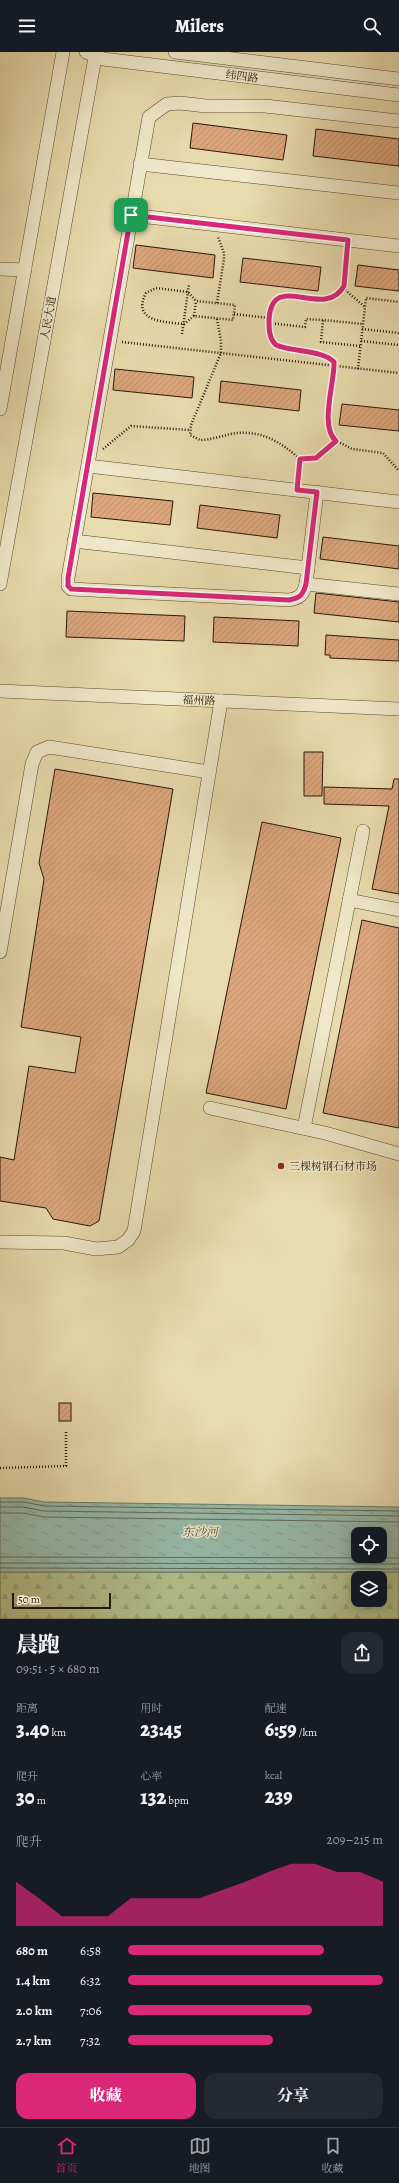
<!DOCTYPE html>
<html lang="zh">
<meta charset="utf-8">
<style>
:root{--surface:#171b24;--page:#242831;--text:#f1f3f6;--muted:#9ea1a6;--line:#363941;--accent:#db2777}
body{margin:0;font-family:Alegreya,"Noto Serif SC",serif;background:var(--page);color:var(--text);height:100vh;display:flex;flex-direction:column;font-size:15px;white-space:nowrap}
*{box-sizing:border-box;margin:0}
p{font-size:13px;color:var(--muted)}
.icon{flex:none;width:22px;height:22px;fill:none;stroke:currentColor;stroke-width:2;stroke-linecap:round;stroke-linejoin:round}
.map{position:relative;height:1567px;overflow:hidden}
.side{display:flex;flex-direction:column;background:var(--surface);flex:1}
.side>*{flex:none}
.fabs{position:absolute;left:351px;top:1475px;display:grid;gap:8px}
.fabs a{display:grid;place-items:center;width:36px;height:36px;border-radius:8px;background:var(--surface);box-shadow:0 2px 10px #0003;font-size:20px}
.scale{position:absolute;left:12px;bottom:10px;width:99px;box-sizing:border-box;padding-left:4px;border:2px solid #281706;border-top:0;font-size:11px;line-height:14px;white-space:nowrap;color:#281706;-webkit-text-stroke:3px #f0e8ca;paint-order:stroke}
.pin{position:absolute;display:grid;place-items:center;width:34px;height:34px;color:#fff;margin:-17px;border-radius:8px;box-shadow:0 2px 6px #0006}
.round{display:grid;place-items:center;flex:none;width:42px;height:42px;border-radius:12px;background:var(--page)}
.summary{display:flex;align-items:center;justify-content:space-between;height:68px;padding:0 16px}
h1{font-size:22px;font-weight:800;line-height:30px}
.figures{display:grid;grid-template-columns:repeat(3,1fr);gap:6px;height:68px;padding:4px 16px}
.figures div{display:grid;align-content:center}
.figures b{font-size:20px;font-weight:800}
.figures small{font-size:11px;font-weight:400}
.figures p{font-size:11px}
.chart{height:112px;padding:8px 16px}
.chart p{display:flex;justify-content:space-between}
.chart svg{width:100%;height:72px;margin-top:4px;fill:var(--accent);opacity:.7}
.primary-button{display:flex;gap:8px;margin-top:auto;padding:8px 16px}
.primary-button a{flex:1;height:46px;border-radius:12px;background:var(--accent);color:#fff;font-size:16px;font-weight:800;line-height:46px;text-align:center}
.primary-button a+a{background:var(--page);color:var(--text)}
ul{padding:0 16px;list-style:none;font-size:13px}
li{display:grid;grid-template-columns:64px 48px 1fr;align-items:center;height:30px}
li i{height:10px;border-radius:5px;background:var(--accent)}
header{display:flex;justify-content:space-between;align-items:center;height:52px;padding:0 16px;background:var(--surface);font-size:18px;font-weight:800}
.tabs{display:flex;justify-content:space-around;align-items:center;height:56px;border-top:1px solid var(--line);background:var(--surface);font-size:11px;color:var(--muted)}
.tabs a{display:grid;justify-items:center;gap:2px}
.tabs .selected{color:var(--accent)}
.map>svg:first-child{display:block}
.forest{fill:url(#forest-firs);stroke:#6d6c4a;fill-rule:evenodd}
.water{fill:url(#water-ripples);stroke:#6b796a;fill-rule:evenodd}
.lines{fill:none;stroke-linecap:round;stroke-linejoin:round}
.shore{stroke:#606959;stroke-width:1}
.building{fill:url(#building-hatch);stroke:#281706}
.minor-casing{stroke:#584830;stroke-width:14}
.path{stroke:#281706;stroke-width:2.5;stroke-dasharray:1 2;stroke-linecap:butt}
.minor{stroke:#f0e8ca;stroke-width:13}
.route-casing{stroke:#fff;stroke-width:8}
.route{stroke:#db2777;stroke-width:5}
.poi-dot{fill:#8f2418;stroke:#f0e8ca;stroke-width:1.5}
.labels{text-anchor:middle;stroke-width:3;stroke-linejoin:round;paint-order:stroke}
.street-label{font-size:11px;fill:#281706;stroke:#f0e8ca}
.poi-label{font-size:11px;fill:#281706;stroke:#f0e8ca;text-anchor:start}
.water-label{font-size:12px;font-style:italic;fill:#4f5040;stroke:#f0e8ca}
</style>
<header><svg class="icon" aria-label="menu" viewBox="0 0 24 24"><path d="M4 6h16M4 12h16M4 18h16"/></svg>Milers<svg class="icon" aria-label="search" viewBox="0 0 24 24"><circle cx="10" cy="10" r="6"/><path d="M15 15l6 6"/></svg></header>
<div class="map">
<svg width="399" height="1567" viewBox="0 0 399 1567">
<defs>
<pattern id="forest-firs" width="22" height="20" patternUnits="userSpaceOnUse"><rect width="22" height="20" fill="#b2c18d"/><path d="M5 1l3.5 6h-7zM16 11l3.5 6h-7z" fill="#99a578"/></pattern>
<pattern id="water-ripples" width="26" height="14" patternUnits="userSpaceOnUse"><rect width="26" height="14" fill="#97bbac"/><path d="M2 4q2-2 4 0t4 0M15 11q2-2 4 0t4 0" fill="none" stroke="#82a092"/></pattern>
<pattern id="building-hatch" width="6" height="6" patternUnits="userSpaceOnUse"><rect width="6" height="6" fill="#dca77e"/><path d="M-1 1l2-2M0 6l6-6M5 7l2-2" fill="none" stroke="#bd8f6b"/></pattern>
</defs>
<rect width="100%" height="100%" fill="#e8dbad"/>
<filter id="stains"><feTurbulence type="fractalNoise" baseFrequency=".005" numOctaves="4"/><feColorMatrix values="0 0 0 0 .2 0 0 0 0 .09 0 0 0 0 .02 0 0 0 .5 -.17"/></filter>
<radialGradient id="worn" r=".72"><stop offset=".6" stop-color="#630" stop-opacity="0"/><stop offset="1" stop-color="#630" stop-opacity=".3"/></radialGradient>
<path class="forest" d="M0,1520H399V1567H0ZM358,1526H380V1548H358Z"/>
<path class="water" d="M0,1446H24L44,1450L399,1455V1520H0ZM358,1482H380V1504H358Z"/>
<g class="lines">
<g class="shore">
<polyline points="0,1450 24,1450 44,1454 399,1459"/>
<polyline points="0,1455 23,1455 44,1459 399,1464"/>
<polyline points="0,1461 23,1461 44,1465 399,1470"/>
<polyline points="0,1505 399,1506"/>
<polyline points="0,1511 399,1512"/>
<polyline points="0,1516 399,1517"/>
</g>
</g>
<g class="building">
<polygon points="193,71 287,83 283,108 190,96"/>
<polygon points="316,77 399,87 399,114 313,104"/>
<polygon points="136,193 215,203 213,226 133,216"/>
<polygon points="243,206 321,215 318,239 240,230"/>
<polygon points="358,213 399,218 399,239 355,234"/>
<polygon points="115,317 194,325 192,346 113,338"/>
<polygon points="221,329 301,338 299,359 219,350"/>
<polygon points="342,352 399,358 399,379 339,373"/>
<polygon points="93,441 173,449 170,473 91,465"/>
<polygon points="200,453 280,463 277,486 197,476"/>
<polygon points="323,485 399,494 399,517 320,507"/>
<polygon points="316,541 399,550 399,570 314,561"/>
<polygon points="67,559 185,564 184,589 66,585"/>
<polygon points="214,565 299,569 298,594 213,590"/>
<polygon points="326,583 399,588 399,609 330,606 330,603 325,603"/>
<polygon points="304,700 323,700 322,744 304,744"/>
<polygon points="55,717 173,737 99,1169 90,1174 53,1167 46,1156 0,1149 0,1105 14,1108 29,1014 75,1021 81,985 21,975 44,827 39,811"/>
<polygon points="394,727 399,727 399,842 372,837 389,754 324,752 324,735 392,737"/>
<polygon points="262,770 341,786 286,1057 206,1041"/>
<polygon points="362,868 399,876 399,1076 323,1061"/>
<rect x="59" y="1351" width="12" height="18"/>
</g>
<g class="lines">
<g class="minor-casing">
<g id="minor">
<polyline points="86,0 103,7 399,43"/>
<polyline points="175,0 399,27"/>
<polyline points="140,112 399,141"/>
<polyline points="131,163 399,194"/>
<polyline points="0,217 25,218"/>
<polyline points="0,357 63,0"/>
<polyline points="88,414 399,450"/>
<path d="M317,440L306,532C303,543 300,546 289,548L71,537L68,534V526L149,65L167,52L180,51L206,54H265L399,69"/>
<polyline points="74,489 308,516"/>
<polyline points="0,532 96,0"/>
<polyline points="306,532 399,542"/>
<polyline points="0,639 399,657"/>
<polyline points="349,848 399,858"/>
<polyline points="0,900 32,712 37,700 49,695 209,720"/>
<polyline points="210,1056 325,1081 399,1102"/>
<polyline points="304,1076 363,779"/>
<polyline points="0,1190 64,1191 96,1197 118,1195 128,1188 134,1179 221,649"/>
</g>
</g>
<g class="path">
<path d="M347,200L343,234C330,260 310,243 291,242C272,242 268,266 270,281C271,289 275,293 283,296L331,307L334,314L328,369L333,387L352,397L383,401L399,419"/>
<polyline points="343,236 365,255"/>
<polyline points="217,251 224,207 224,201 218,185"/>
<polyline points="234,262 269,266"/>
<path d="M194,264L184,272C165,270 131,270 146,241L156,236L188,240L196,249L235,253L233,268L194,264L196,249"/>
<path d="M217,267L221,289V301L191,373L190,383L200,388C212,388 224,383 236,381C264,379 280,390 300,407L316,406L336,389"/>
<polyline points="269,271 305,275 306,267 323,268"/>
<polyline points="362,277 399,281"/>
<polyline points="182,282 189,232"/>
<polyline points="361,289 399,293"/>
<polyline points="122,290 399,321"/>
<polyline points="360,294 321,290 323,268 363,272"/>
<polyline points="358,317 366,246 399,250"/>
<polyline points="103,397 131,374 189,378"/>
<polyline points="298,425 300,407"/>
<polyline points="0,1416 66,1414 66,1379"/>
</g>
<use href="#minor" class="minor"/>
</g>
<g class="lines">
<g class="route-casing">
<path id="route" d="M131,163L348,188L344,234C323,270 272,216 269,268C269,278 269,286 276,293C292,300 323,298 334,310C335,330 319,374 336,389L316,406L300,407L297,438L317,440L306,532C303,543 300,546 289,548L71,537L68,534V526Z"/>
</g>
<use href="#route" class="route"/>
</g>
<circle class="poi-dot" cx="281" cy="1114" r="4"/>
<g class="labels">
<g class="street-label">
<text transform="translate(242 24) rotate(7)" y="4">纬四路</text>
<text transform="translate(48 266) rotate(-80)" y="4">人民大道</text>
<text transform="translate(199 648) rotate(3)" y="4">福州路</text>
</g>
<g class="poi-label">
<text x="289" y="1118">三棵树钢石材市场</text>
</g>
<g class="water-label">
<text x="200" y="1484">东沙河</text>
</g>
</g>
<rect width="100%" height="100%" filter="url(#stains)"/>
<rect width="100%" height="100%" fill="url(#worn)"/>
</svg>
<div class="fabs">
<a><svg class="icon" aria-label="locate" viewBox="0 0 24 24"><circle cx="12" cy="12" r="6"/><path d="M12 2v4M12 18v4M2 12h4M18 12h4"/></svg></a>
<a><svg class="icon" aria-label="layers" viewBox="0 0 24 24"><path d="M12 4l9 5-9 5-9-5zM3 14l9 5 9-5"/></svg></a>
</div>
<div class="scale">50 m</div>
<div class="pin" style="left:131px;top:163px;background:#1e9e55"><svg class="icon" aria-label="arrive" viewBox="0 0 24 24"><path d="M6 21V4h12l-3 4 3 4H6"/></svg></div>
</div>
<section class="side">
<div class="summary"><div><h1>晨跑</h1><p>09:51 · 5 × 680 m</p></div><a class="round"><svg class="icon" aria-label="share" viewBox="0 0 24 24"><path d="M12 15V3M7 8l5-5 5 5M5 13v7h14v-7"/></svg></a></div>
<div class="figures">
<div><p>距离</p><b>3.40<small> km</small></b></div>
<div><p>用时</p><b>23:45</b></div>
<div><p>配速</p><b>6:59<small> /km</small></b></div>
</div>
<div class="figures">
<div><p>爬升</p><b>30<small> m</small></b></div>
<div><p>心率</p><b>132<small> bpm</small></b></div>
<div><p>kcal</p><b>239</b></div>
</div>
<div class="chart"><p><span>爬升</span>209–215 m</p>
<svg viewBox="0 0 160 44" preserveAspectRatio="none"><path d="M0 44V17L10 27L20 38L30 38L40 38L50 27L60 27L70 27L80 27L90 22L100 17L110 11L120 6L130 6L140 11L150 11L160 17V44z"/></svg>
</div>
<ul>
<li><b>680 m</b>6:58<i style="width:77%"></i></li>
<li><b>1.4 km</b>6:32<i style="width:100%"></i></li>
<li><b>2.0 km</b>7:06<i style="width:72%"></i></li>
<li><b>2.7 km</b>7:32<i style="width:57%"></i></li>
</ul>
<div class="primary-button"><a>收藏</a><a>分享</a></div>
</section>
<nav class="tabs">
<a class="selected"><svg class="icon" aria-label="home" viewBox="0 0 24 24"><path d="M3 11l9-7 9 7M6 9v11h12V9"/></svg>首页</a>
<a><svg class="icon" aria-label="map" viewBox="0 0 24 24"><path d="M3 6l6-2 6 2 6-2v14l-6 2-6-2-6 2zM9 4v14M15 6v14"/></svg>地图</a>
<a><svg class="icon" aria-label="saved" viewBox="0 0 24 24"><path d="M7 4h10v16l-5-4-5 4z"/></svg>收藏</a>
</nav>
